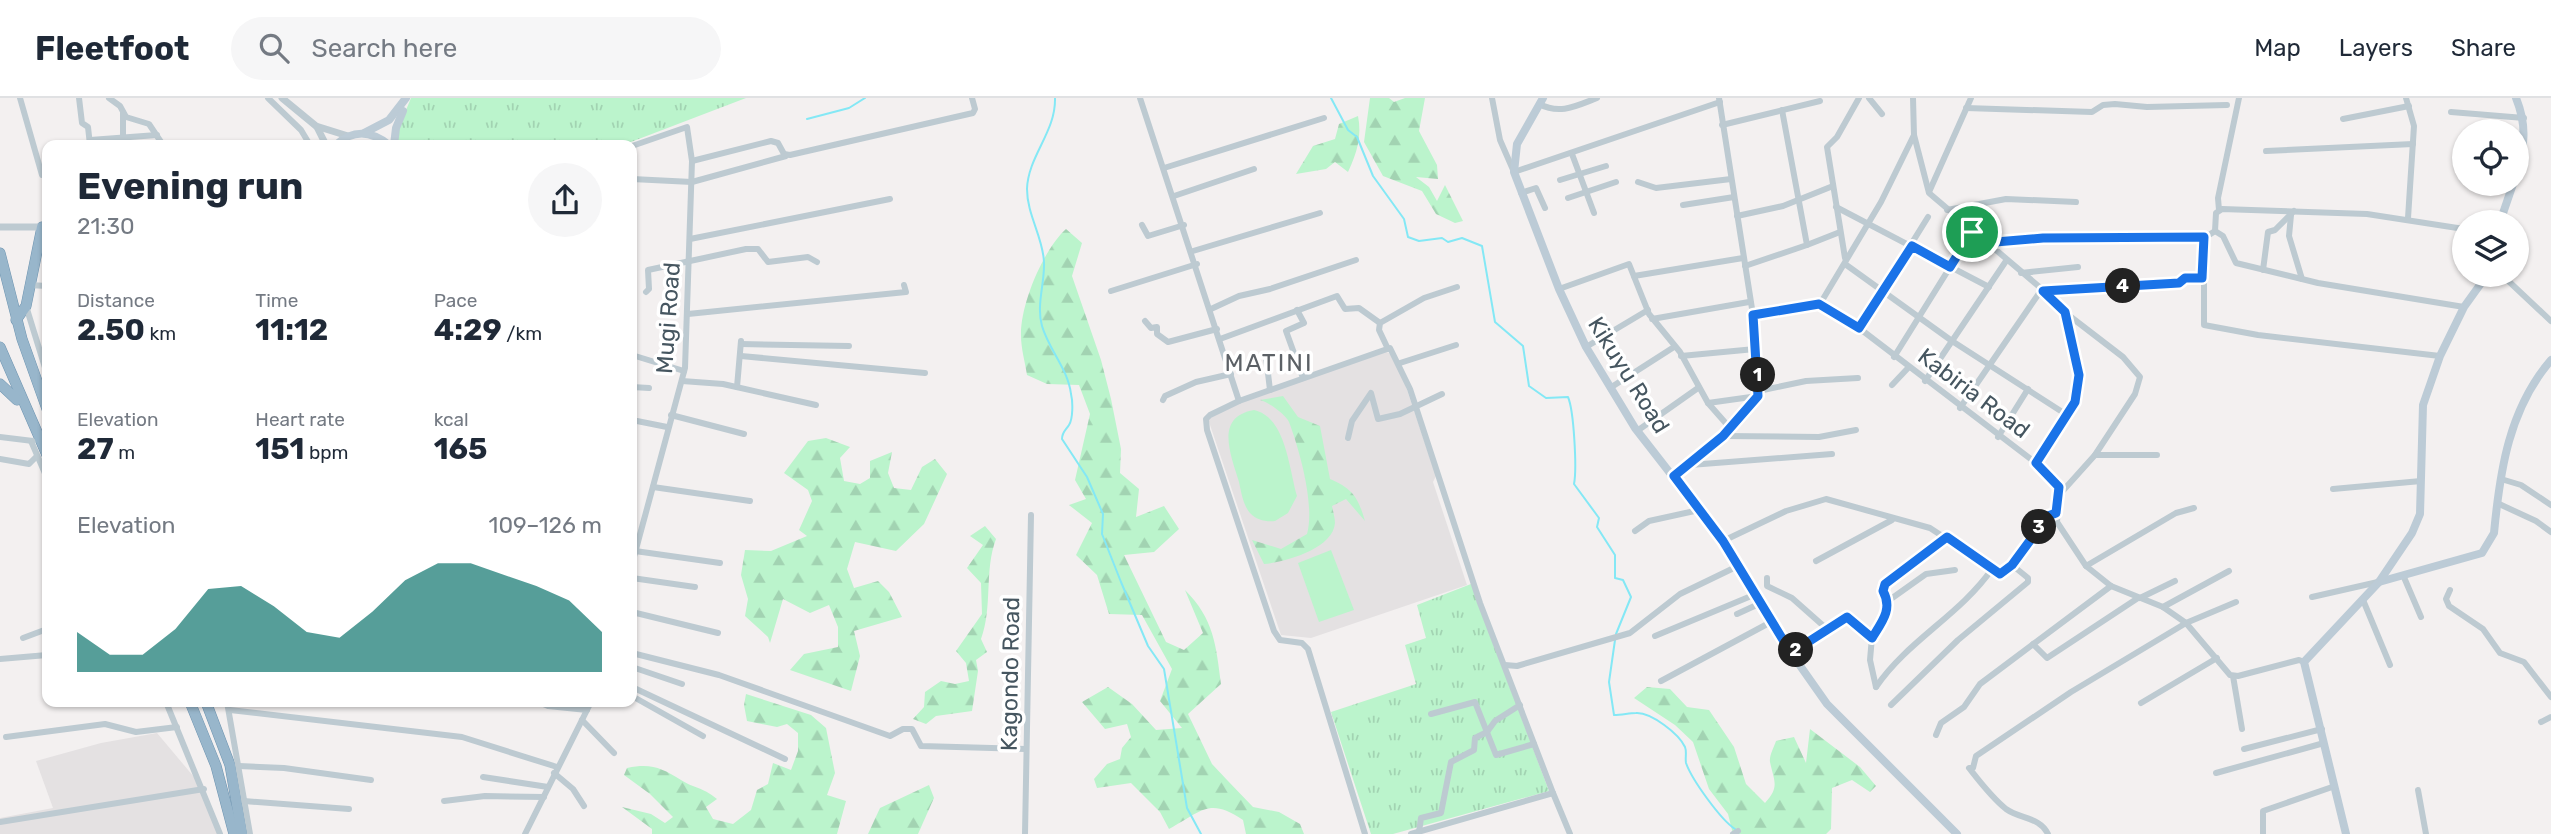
<!DOCTYPE html>
<meta charset="utf-8">
<style>
:root{--surface:#fff;--page:#f6f6f7;--text:#1f2937;--muted:#747a83;--line:#e0e1e3;--accent:#0f766e}
body{margin:0;font-family:Rubik,sans-serif;background:var(--page);color:var(--text);height:100vh;display:flex;flex-direction:column;font-size:26px;white-space:nowrap}
*{box-sizing:border-box;margin:0}
p{font-size:23px;color:var(--muted)}
.icon{flex:none;width:38px;height:38px;fill:none;stroke:currentColor;stroke-width:2;stroke-linecap:round;stroke-linejoin:round}
.map{position:relative;flex:1;overflow:hidden}
.panel{position:absolute;left:42px;top:42px;width:595px;height:567px;display:flex;flex-direction:column;background:var(--surface);border-radius:14px;box-shadow:0 2px 5px #0004}
.panel>*{flex:none}
.fabs{position:absolute;left:2452px;top:21px;display:grid;gap:14px}
.fabs a{display:grid;place-items:center;width:77px;height:77px;border-radius:50%;background:var(--surface);box-shadow:0 2px 5px #0004;font-size:35px}
.pin{position:absolute;display:grid;place-items:center;width:60px;height:60px;color:#fff;margin:-30px;border:4px solid #fff;border-radius:50%;box-shadow:0 2px 7px #0007}
.km{position:absolute;width:35px;height:35px;margin:-18px;border-radius:50%;background:#222;color:#fff;font-size:19px;line-height:35px;text-align:center}
.round{display:grid;place-items:center;flex:none;width:74px;height:74px;border-radius:37px;background:var(--page)}
.overview{display:flex;align-items:center;justify-content:space-between;height:119px;padding:0 35px}
h1{font-size:38px;font-weight:700;line-height:52px}
.stats{display:grid;grid-template-columns:repeat(3,1fr);gap:10px;height:119px;padding:7px 35px}
.stats div{display:grid;align-content:center}
.stats b{font-size:30px;font-weight:700}
.stats small{font-size:19px;font-weight:400}
.stats p{font-size:19px}
.chart{height:196px;padding:14px 35px}
.chart p{display:flex;justify-content:space-between}
.chart svg{width:100%;height:126px;margin-top:7px;fill:var(--accent);opacity:.7}
header{display:flex;align-items:center;gap:42px;box-sizing:border-box;height:98px;padding:0 35px;background:var(--surface);border-bottom:2px solid var(--line)}
header strong{font-size:33px}
nav{display:flex;gap:38px;margin-inline-start:auto;font-size:24px}
.search{width:490px;height:63px;background:var(--page);display:flex;align-items:center;gap:18px;box-sizing:border-box;padding:0 24px;border-radius:38px;color:var(--muted);font-size:26px}
.map>svg:first-child{display:block}
.education{fill:#e4e1e2}
.grass{fill:url(#grass-tufts)}
.forest{fill:url(#forest-firs)}
.garden{fill:#bbf4cc}
.lines{fill:none;stroke-linecap:round;stroke-linejoin:round}
.stream{stroke:#84e8f5;stroke-width:2}
.trunk-casing{stroke:#6e94b0;stroke-width:11}
.minor{stroke:#bdcad1;stroke-width:6}
.tertiary{stroke:#bdcad1;stroke-width:7}
.secondary{stroke:#bccbd6;stroke-width:8}
.trunk{stroke:#98b6cb;stroke-width:10}
.route-casing{stroke:#fff;stroke-width:14}
.route{stroke:#1a73e8;stroke-width:9}
.labels{text-anchor:middle;stroke-width:7;stroke-linejoin:round;paint-order:stroke}
.street-label{font-size:23px;fill:#465660;stroke:#fff}
.neighbourhood-label{font-size:24px;letter-spacing:2px;fill:#5c6166;stroke:#fff}
</style>
<header>
<strong>Fleetfoot</strong>
<div class="search"><svg class="icon" aria-label="search" viewBox="0 0 24 24"><circle cx="10" cy="10" r="6"/><path d="M15 15l6 6"/></svg>Search here</div>
<nav><a>Map</a><a>Layers</a><a>Share</a></nav>
</header>
<div class="map">
<svg width="2551" height="736" viewBox="0 0 2551 736">
<defs>
<pattern id="grass-tufts" width="24" height="20" patternUnits="userSpaceOnUse" patternTransform="scale(1.75)"><rect width="24" height="20" fill="#bbf4cc"/><path d="M3 7l-1-3M5 7V3M7 7l1-3M15 17l-1-3M17 17v-4M19 17l1-3" fill="none" stroke="#a2d3b2"/></pattern>
<pattern id="forest-firs" width="22" height="20" patternUnits="userSpaceOnUse" patternTransform="scale(1.75)"><rect width="22" height="20" fill="#bbf4cc"/><path d="M5 1l3.5 6h-7zM16 11l3.5 6h-7z" fill="#a2d3b2"/></pattern>
</defs>
<rect width="100%" height="100%" fill="#f3f0f0"/>
<g class="education">
<polygon points="1385,253 1396,259 1436,378 1433,384 1467,487 1311,540 1281,537 1208,321 1241,304"/>
<polygon points="157,635 199,685 218,736 0,736 0,720 53,710 36,663 101,645"/>
</g>
<g class="grass">
<polygon points="411,0 746,0 623,47 397,47 399,29"/>
<polygon points="1471,486 1549,693 1393,736 1371,736 1331,614 1416,586 1405,547 1426,540 1417,507"/>
</g>
<g class="forest">
<polygon points="1370,0 1389,0 1394,4 1405,0 1425,0 1419,33 1437,67 1438,81 1416,79 1429,89 1437,103 1445,87 1463,123 1455,125 1436,116 1422,93 1383,78 1364,44"/>
<path d="M1358,18C1362,38 1357,55 1348,74L1335,64L1326,71L1296,76L1313,48L1335,41L1339,26Z"/>
<path d="M1066,131L1082,145L1072,178L1101,262L1111,301L1121,351L1120,375L1139,391L1136,419L1164,408L1179,431L1154,454L1124,457L1166,544L1184,552L1203,535L1185,492C1214,521 1216,547 1221,586L1188,616L1212,666L1228,683L1253,709L1279,714L1300,726L1304,736H1246L1243,722C1209,699 1202,713 1169,731L1160,714L1131,685L1097,690L1094,681L1107,666L1120,661L1122,650L1131,639L1127,626L1105,631L1082,604L1108,589L1132,606L1156,632L1182,630L1160,603L1172,571L1142,517L1109,516L1097,477L1076,457L1092,425L1069,407L1086,401L1075,382L1090,316L1079,287L1047,286L1027,277C1025,264 1021,250 1021,238C1020,207 1043,152 1066,131Z"/>
<path d="M1283,298L1298,319L1320,328L1330,381C1353,391 1358,399 1365,423L1346,401L1332,408C1333,413 1335,420 1335,425C1333,451 1285,464 1264,466L1252,442L1281,451L1307,436C1315,408 1300,353 1289,324C1286,317 1267,303 1260,302Z"/>
<polygon points="826,340 850,349 840,360 844,383 860,386 870,380 870,363 892,354 888,375 894,390 911,392 922,369 935,361 947,376 924,426 896,453 855,444 847,471 854,490 878,483 889,494 902,519 854,533 860,558 851,593 790,572 804,556 838,549 838,529 829,507 810,515 783,501 770,545 768,539 745,518 748,501 741,477 745,452 771,453 807,438 799,432 812,403 808,392 784,375 808,343"/>
<path d="M985,428L996,441C984,472 993,509 981,541L987,554L976,562L978,573L972,613L936,618L926,626L913,621L924,609L925,594L941,583L955,586L969,583L966,565L956,553L982,516L981,485L967,470L983,447L970,438Z"/>
<path d="M1647,589L1670,591L1687,609L1709,612L1734,649L1746,686L1765,705C1780,689 1774,683 1770,664C1769,658 1774,649 1776,643L1794,639L1806,665L1810,631L1860,669L1876,688L1870,694L1852,682L1832,690L1831,731L1826,736H1733L1728,716L1709,691L1693,644L1675,627L1634,600Z"/>
<path d="M746,596L811,617L826,630L835,675L827,697L846,703L837,736H652V731L622,709L651,716L665,725L673,719L650,696L624,677L627,670C652,665 661,670 681,682C695,691 701,688 717,701L706,709L713,721L733,726L751,712L757,692L768,686L773,665L791,672L798,653V635L787,626L777,629L747,623L744,607Z"/>
<polygon points="929,687 934,700 918,736 868,736 880,710"/>
</g>
<g class="garden">
<path d="M1254,312C1286,319 1289,371 1297,398L1288,415L1275,423C1266,424 1256,422 1250,415C1243,407 1241,393 1239,384C1231,357 1214,319 1254,312Z"/>
<polygon points="1331,452 1354,512 1319,524 1298,465"/>
</g>
<g class="lines">
<g class="stream">
<path d="M1055,0C1056,34 1028,58 1027,91C1027,117 1043,139 1044,164C1045,185 1036,207 1042,228C1049,252 1068,271 1071,296C1073,304 1073,321 1069,327C1065,333 1062,334 1062,341L1087,379L1103,416L1102,436L1121,484L1148,548L1164,571L1187,710L1201,736"/>
<path d="M1331,0L1348,32L1357,39L1373,78L1404,121L1408,139L1419,143L1442,140L1448,144L1462,140L1482,148L1495,224L1523,248L1529,288L1546,300L1568,299C1574,313 1577,371 1574,386L1599,420L1597,429L1615,457V480L1623,482L1631,499L1616,536"/>
<polyline points="807,21 849,10 865,0"/>
<path d="M1615,542L1609,584L1614,617C1622,617 1629,615 1636,615C1651,614 1679,636 1685,649C1687,654 1685,660 1686,665C1692,682 1721,722 1735,731"/>
</g>
<g class="trunk-casing">
<g id="trunk">
<polyline points="0,155 22,241 47,311"/>
<polyline points="16,222 26,208 42,129"/>
<polyline points="0,249 47,357"/>
<polyline points="0,286 17,302"/>
<polyline points="190,604 216,668 234,736"/>
<polyline points="206,604 230,667 242,736"/>
</g>
</g>
<g class="minor">
<polyline points="20,0 42,77"/>
<polyline points="79,0 82,25 88,29 90,47"/>
<polyline points="109,0 120,8 126,19 149,26 163,47"/>
<polyline points="268,0 301,32 310,47"/>
<polyline points="1140,0 1239,303 1390,250 1410,291 1480,505 1553,695 1411,736"/>
<polyline points="1492,0 1500,42 1514,74 1720,4"/>
<polyline points="1869,0 1882,16"/>
<path d="M1913,0L1914,37L1929,95L2056,203C2077,229 2083,272 2075,304L2036,365"/>
<polyline points="2406,0 2414,28 2408,120"/>
<path d="M1539,6C1560,17 1576,8 1597,0"/>
<polyline points="1966,10 2092,14 2103,7 2115,6 2147,9 2227,7"/>
<polyline points="2451,14 2524,20"/>
<polyline points="123,15 123,47"/>
<polyline points="2343,21 2409,8"/>
<polyline points="1722,27 1820,3"/>
<polyline points="90,42 157,37"/>
<polyline points="2462,45 2464,45"/>
<polyline points="632,48 687,29 692,63 685,270 632,466"/>
<polyline points="2266,53 2413,46"/>
<polyline points="1572,56 1594,115"/>
<polyline points="692,63 771,43 778,45 784,56 790,57 973,15 975,11 972,0"/>
<polyline points="1164,70 1324,20"/>
<polyline points="632,81 692,84 786,58"/>
<polyline points="1560,82 1606,68"/>
<polyline points="1638,84 1656,90 1731,81"/>
<polyline points="1929,94 1971,0"/>
<polyline points="1521,95 1536,90 1545,110"/>
<polyline points="1174,98 1254,71"/>
<polyline points="1568,100 1616,84"/>
<polyline points="1683,107 1734,99"/>
<polyline points="1836,109 1989,189"/>
<polyline points="1947,112 2006,101 2076,104"/>
<polyline points="2219,112 2218,100 2239,0"/>
<polyline points="2291,117 2289,138 2302,181"/>
<polyline points="1737,118 1783,108 1833,88"/>
<polyline points="1142,127 1148,138 1184,127"/>
<polyline points="2215,133 2223,138 2236,165 2318,185 2464,209"/>
<polyline points="2204,139 2204,227 2258,237 2440,258"/>
<polyline points="690,141 890,101"/>
<polyline points="1984,145 2043,140 2206,139 2215,133 2216,115 2222,111 2367,116 2464,131"/>
<polyline points="1807,147 1840,134"/>
<polyline points="1193,153 1320,115"/>
<polyline points="1845,160 1827,49 1837,39 1859,0"/>
<polyline points="1845,166 1952,243 2067,317"/>
<polyline points="1745,168 1807,147 1782,12"/>
<polyline points="2263,172 2268,134 2275,132 2294,113"/>
<polyline points="2021,175 2078,169"/>
<polyline points="2502,177 2551,223"/>
<polyline points="1634,178 1743,160"/>
<polyline points="29,187 47,188"/>
<polyline points="1559,191 1629,166 1649,216 1680,254 1708,305 1730,330"/>
<polyline points="1111,193 1197,166"/>
<polyline points="2043,193 2179,185 2185,180 2202,180"/>
<polyline points="646,194 649,191 648,172 746,151 758,151 768,164 808,159 817,164"/>
<polyline points="1820,206 1881,104 1914,37"/>
<polyline points="26,208 47,276"/>
<polyline points="1211,211 1239,198 1270,191 1356,162"/>
<polyline points="1297,212 1304,225 1286,233 1303,280"/>
<polyline points="688,216 906,194 904,187"/>
<polyline points="2067,216 2123,259 2140,279 2135,296 2095,357"/>
<polyline points="1753,217 1820,206 1859,230 2036,365 2059,389 2057,424 2086,468 2111,488 2163,509 2186,525 2230,577 2238,578 2299,562 2304,564"/>
<polyline points="1652,221 1749,204"/>
<polyline points="1145,223 1151,230 1157,229 1157,236 1168,244 1217,231"/>
<polyline points="1859,230 1928,119"/>
<polyline points="1220,241 1337,198 1345,211 1359,210 1380,225"/>
<polyline points="741,246 849,248"/>
<polyline points="1586,249 1648,212"/>
<polyline points="1388,251 1379,232 1380,225 1424,200 1457,189"/>
<polyline points="632,257 684,273"/>
<polyline points="741,258 925,275"/>
<polyline points="1681,258 1755,251"/>
<polyline points="1266,259 1270,292"/>
<polyline points="1894,259 1972,134"/>
<polyline points="1400,265 1456,247"/>
<polyline points="682,283 723,286 816,307"/>
<polyline points="1925,283 2006,163"/>
<polyline points="1892,287 1908,270"/>
<polyline points="632,289 649,290"/>
<polyline points="737,289 741,243"/>
<polyline points="1760,289 1763,292 1806,283 1858,280"/>
<polyline points="1610,290 1674,249"/>
<polyline points="1163,302 1165,298 1196,284 1231,276"/>
<polyline points="1239,303 1210,317 1206,321 1207,332 1274,533 1280,542 1302,545 1308,551 1365,736"/>
<polyline points="1708,305 1758,298"/>
<polyline points="1960,310 2042,191"/>
<polyline points="671,317 744,336"/>
<polyline points="632,322 667,329"/>
<polyline points="1637,333 1698,290"/>
<polyline points="1723,338 1819,339 1856,332"/>
<polyline points="0,339 33,343"/>
<polyline points="1998,339 2028,291"/>
<polyline points="1348,340 1352,323 1371,295 1378,321 1400,316 1442,296"/>
<polyline points="31,343 47,380"/>
<polyline points="0,361 29,366 37,358"/>
<polyline points="1690,367 1832,356"/>
<path d="M1674,378C1697,360 1755,319 1760,289L1753,217L1719,0"/>
<polyline points="2501,381 2521,387 2551,407"/>
<polyline points="653,389 750,403"/>
<polyline points="2333,391 2421,383"/>
<polyline points="2060,396 2095,357 2157,357"/>
<polyline points="2497,405 2536,423 2551,434"/>
<polyline points="1635,433 1649,423 1699,412"/>
<polyline points="1723,443 1786,413 1826,401 1930,430 2000,476 2012,467 2048,418 2056,415"/>
<polyline points="635,453 720,465"/>
<polyline points="1816,463 1892,422"/>
<polyline points="2086,468 2176,415 2194,410"/>
<polyline points="2403,477 2421,519"/>
<polyline points="632,480 695,489"/>
<polyline points="1767,480 1767,488 1792,500 1827,531"/>
<polyline points="2450,492 2446,501 2449,508 2483,531 2500,555 2524,564 2551,599"/>
<polyline points="2312,499 2378,484"/>
<polyline points="2140,500 2175,483"/>
<polyline points="2363,502 2390,567"/>
<polyline points="1888,503 1926,476 1955,472"/>
<polyline points="2163,509 2229,473"/>
<polyline points="632,514 718,535"/>
<polyline points="1737,516 1761,505"/>
<polyline points="1655,538 1756,496"/>
<path d="M1872,539C1882,524 1893,512 1883,493L1885,487L1947,439"/>
<polyline points="23,540 47,531"/>
<polyline points="2033,546 2047,560 2138,500"/>
<polyline points="632,555 719,577 890,638 903,631 912,631 921,648 1026,651"/>
<polyline points="1791,556 1847,519 1872,539 1870,562 1876,589"/>
<polyline points="0,561 47,557"/>
<polyline points="1505,567 1517,568 1630,535 1680,496 1738,468"/>
<polyline points="632,569 682,586"/>
<polyline points="2233,578 2242,631"/>
<polyline points="1661,583 1771,524"/>
<polyline points="632,589 785,661"/>
<path d="M1876,589C1907,543 1960,517 1992,471"/>
<polyline points="632,598 703,638"/>
<polyline points="166,604 220,736"/>
<polyline points="227,604 250,736"/>
<polyline points="539,604 548,608 587,612"/>
<polyline points="2141,605 2217,560"/>
<polyline points="1891,607 1958,542 2028,484 2028,480 2012,467"/>
<polyline points="230,612 462,639 557,669"/>
<polyline points="1431,616 1475,604 1496,657 1534,646"/>
<polyline points="582,622 614,655"/>
<polyline points="2541,624 2551,619"/>
<polyline points="1936,637 1941,625 1964,609 1980,586 2111,488"/>
<polyline points="6,639 105,626 136,634 177,629"/>
<polyline points="2244,651 2322,631"/>
<polyline points="239,668 284,670 371,682"/>
<polyline points="554,675 573,691 584,708"/>
<polyline points="2216,675 2324,645"/>
<polyline points="483,679 548,689"/>
<polyline points="2418,692 2426,736"/>
<polyline points="1553,695 1570,736"/>
<polyline points="244,703 349,711"/>
<polyline points="444,703 485,698 544,699"/>
<polyline points="0,724 204,691"/>
<polyline points="1419,734 1421,720 1441,715 1451,664 1474,652 1475,640 1487,634 1495,623 1520,607"/>
<polyline points="525,736 591,604"/>
<polyline points="1025,736 1031,417"/>
<polyline points="1733,736 1738,733"/>
<path d="M2048,736C2040,719 2020,721 2006,711C1992,700 1980,684 1969,670H1973L1976,658L2071,594L2186,525L2236,504"/>
<polyline points="2263,736 2263,713 2335,688"/>
</g>
<g class="tertiary">
<polyline points="282,0 316,28 348,38"/>
<polyline points="317,29 326,47"/>
<polyline points="0,129 47,129"/>
</g>
<g class="secondary">
<polyline points="1543,0 1517,46 1514,74 1559,191 1586,249 1635,330 1723,443 1789,552 1827,606 1957,736"/>
<path d="M2516,0C2527,27 2525,48 2516,76"/>
<polyline points="364,35 389,22 406,0"/>
<path d="M336,47C353,31 372,33 389,47"/>
<polyline points="394,47 396,30 403,13"/>
<polyline points="2500,124 2513,86"/>
<path d="M2379,484L2482,455L2494,435C2500,372 2509,311 2551,262"/>
<polyline points="2346,736 2304,564 2379,484 2412,435 2420,416 2423,307 2440,258 2464,209 2487,177"/>
</g>
<use href="#trunk" class="trunk"/>
</g>
<g class="lines">
<g class="route-casing">
<path id="route" d="M1972,134L1984,145L2043,140L2204,139L2202,180H2185L2179,185L2043,193L2065,214L2079,277L2075,304L2036,365L2059,389L2056,415L2048,418L2012,467L2000,476L1947,439L1885,486L1883,493C1893,511 1882,524 1872,540L1847,519L1791,555L1723,443L1674,378L1723,338L1758,298L1753,217L1819,206L1859,230L1912,148L1950,169Z"/>
</g>
<use href="#route" class="route"/>
</g>
<g class="labels">
<g class="street-label">
<text transform="translate(668 220) rotate(-86)" y="8">Mugi Road</text>
<text transform="translate(1629 277) rotate(58)" y="8">Kikuyu Road</text>
<text transform="translate(1974 295) rotate(37)" y="8">Kabiria Road</text>
<text transform="translate(1010 576) rotate(-89)" y="8">Kagondo Road</text>
</g>
<g class="neighbourhood-label">
<text x="1269" y="273">MATINI</text>
</g>
</g>
</svg>
<div class="fabs">
<a><svg class="icon" aria-label="locate" viewBox="0 0 24 24"><circle cx="12" cy="12" r="6"/><path d="M12 2v4M12 18v4M2 12h4M18 12h4"/></svg></a>
<a><svg class="icon" aria-label="layers" viewBox="0 0 24 24"><path d="M12 4l9 5-9 5-9-5zM3 14l9 5 9-5"/></svg></a>
</div>
<div class="pin" style="left:1972px;top:134px;background:#1e9e55"><svg class="icon" aria-label="arrive" viewBox="0 0 24 24"><path d="M6 21V4h12l-3 4 3 4H6"/></svg></div>
<b class="km" style="left:1758px;top:277px">1</b>
<b class="km" style="left:1796px;top:552px">2</b>
<b class="km" style="left:2039px;top:429px">3</b>
<b class="km" style="left:2123px;top:188px">4</b>
<section class="panel">
<div class="overview"><div><h1>Evening run</h1><p>21:30</p></div><a class="round"><svg class="icon" aria-label="share" viewBox="0 0 24 24"><path d="M12 15V3M7 8l5-5 5 5M5 13v7h14v-7"/></svg></a></div>
<div class="stats">
<div><p>Distance</p><b>2.50<small> km</small></b></div>
<div><p>Time</p><b>11:12</b></div>
<div><p>Pace</p><b>4:29<small> /km</small></b></div>
</div>
<div class="stats">
<div><p>Elevation</p><b>27<small> m</small></b></div>
<div><p>Heart rate</p><b>151<small> bpm</small></b></div>
<div><p>kcal</p><b>165</b></div>
</div>
<div class="chart"><p><span>Elevation</span>109–126 m</p>
<svg viewBox="0 0 160 44" preserveAspectRatio="none"><path d="M0 44V30L10 38L20 38L30 29L40 15L50 14L60 21L70 30L80 32L90 23L100 12L110 6L120 6L130 10L140 14L150 19L160 30V44z"/></svg>
</div>
</section>
</div>
